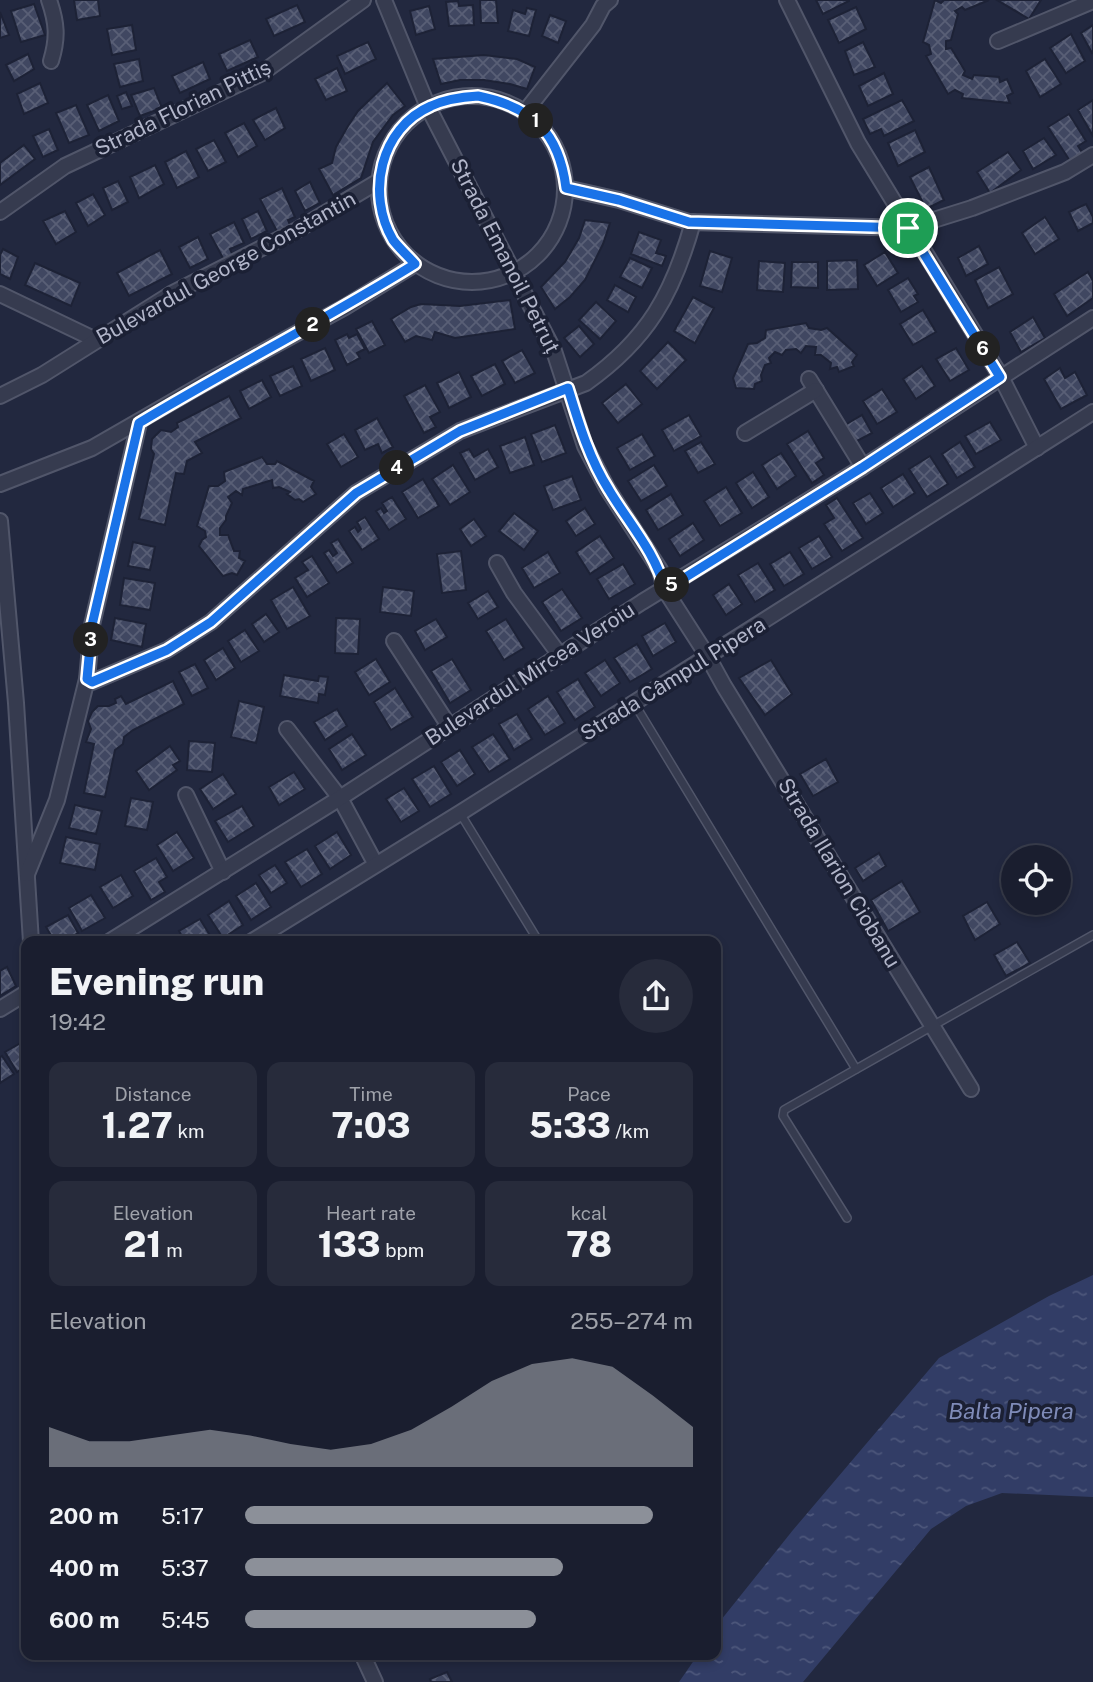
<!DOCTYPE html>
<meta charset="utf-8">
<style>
:root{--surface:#1a1e2f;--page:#272b3b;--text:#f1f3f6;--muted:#9fa2aa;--line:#383c4b;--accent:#8c9099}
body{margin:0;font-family:"Public Sans",sans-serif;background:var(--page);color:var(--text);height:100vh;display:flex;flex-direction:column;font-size:26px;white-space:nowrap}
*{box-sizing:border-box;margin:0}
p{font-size:23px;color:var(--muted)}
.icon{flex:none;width:38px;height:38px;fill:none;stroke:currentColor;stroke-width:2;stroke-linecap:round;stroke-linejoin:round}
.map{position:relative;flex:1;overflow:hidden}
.sheet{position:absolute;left:21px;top:936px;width:700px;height:724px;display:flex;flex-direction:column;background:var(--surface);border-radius:14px;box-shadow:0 4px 10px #0003,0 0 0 2px var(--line)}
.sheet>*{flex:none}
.buttons{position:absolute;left:1001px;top:845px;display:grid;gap:14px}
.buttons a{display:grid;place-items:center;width:70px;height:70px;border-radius:50%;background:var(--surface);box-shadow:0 4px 10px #0003,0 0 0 2px var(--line);font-size:35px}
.pin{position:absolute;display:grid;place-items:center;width:60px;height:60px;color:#fff;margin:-30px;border:4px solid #fff;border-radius:50%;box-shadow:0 2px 7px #0007}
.km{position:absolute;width:35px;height:35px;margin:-18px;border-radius:50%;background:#222;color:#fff;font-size:19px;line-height:35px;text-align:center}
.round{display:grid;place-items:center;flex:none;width:74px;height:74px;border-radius:37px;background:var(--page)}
.summary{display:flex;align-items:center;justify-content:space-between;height:119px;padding:0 28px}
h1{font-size:38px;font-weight:800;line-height:52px}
.metrics{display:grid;grid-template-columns:repeat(3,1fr);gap:10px;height:119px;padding:7px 28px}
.metrics div{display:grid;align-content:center;border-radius:14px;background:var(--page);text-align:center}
.metrics b{font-size:35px;font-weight:800}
.metrics small{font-size:19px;font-weight:400}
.metrics p{font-size:19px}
.chart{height:196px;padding:14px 28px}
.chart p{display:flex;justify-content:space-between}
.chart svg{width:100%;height:126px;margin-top:7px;fill:var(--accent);opacity:.7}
ul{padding:0 28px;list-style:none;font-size:23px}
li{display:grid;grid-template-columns:112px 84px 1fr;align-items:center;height:52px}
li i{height:18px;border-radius:9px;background:var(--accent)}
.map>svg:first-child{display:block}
.water{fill:url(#water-ripples)}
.building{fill:url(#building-cross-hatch);stroke:#1d2236;stroke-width:2}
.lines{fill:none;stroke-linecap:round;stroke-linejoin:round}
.lane-casing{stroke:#51566a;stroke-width:10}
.street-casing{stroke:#51566a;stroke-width:18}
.lane{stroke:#363b4f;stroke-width:7}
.street{stroke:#363b4f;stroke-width:14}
.route-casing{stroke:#fff;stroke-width:14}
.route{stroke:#1a73e8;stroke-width:9}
.labels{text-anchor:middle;stroke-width:7;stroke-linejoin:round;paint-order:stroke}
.street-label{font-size:21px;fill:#b2b6ca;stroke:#1b2034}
.water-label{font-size:23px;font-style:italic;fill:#7f8bb8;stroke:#1b2034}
</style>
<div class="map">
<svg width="1093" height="1682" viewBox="0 0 1093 1682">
<defs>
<pattern id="water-ripples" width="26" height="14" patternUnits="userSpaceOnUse" patternTransform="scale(1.75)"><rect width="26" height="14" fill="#323d66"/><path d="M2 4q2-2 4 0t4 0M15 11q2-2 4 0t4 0" fill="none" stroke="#4d577b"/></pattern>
<pattern id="building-cross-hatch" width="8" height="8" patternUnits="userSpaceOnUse" patternTransform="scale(1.75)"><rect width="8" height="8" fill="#404761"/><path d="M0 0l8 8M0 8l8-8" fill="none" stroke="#595f76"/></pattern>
</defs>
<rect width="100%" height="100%" fill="#22283f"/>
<polygon class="water" points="1093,1275 1093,1497 1002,1493 966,1506 931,1529 803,1682 679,1682 697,1656 716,1656 716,1628 721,1620 793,1530 939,1358 1049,1296"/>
<g class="building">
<polygon points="74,0 98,0 100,16 77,20"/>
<polygon points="480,0 496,0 498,23 481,23"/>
<polygon points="816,0 849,0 849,1 823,14"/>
<polygon points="935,0 941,3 944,0 989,0 965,10 962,7 955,11 958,14 951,40 946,41 946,49 951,48 965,71 963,75 972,79 974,75 999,77 1000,82 1007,79 1013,93 1007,96 1010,103 962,98 963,94 955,90 948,94 926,56 931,54 929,45 923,42"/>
<polygon points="997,0 1041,0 1029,19"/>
<polygon points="458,1 459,6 473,5 474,25 449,26 446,2"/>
<polygon points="34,4 45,35 21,42 11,11"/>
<polygon points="297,5 305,22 274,36 266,19"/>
<polygon points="429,6 435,29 416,35 410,11"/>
<polygon points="856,7 866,29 839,43 828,20"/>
<polygon points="527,8 536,10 529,36 508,31 513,10 525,14"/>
<polygon points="0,12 9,35 0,38"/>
<polygon points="550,15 566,21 558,43 542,36"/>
<polygon points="132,25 136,50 112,55 107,29"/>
<polygon points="1093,25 1093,52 1092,53 1081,33"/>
<polygon points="1071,34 1085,61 1066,73 1050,48"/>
<polygon points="250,40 258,57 227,71 219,54"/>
<polygon points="368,42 376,59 345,74 337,56"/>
<polygon points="863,42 875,67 854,75 845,51"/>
<polygon points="28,54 34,69 14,81 6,65"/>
<polygon points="484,55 517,59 535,67 527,89 510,84 484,80 460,80 441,84 433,59"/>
<polygon points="139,59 143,81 120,87 114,64"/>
<polygon points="1045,59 1061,84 1040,97 1026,71"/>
<polygon points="203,62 210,79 180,93 172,76"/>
<polygon points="337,68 347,91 326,100 315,79"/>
<polygon points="884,73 893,94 868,106 859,86"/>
<polygon points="40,83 48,103 24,114 17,94"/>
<polygon points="387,83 405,106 393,115 373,142 361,178 333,195 319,169 332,163 336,147 348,126 358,111"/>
<polygon points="154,88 162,108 140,116 131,95"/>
<polygon points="126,92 132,106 122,109 117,96"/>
<polygon points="108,95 119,121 99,131 87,105"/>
<polygon points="902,100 914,121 884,136 881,129 870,134 863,119"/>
<polygon points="1093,100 1093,136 1078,110"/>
<polygon points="76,105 89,135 69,143 56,113"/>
<polygon points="276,108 285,128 265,140 253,120"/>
<polygon points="1069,114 1086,141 1078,146 1085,157 1072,164 1048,127"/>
<polygon points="244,123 257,146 238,157 225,133"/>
<polygon points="49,129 58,150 43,157 33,136"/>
<polygon points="915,130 925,152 898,166 888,143"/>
<polygon points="1044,138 1056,155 1033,169 1023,151"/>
<polygon points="214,140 226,162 208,171 196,149"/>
<polygon points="24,145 35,159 0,185 0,163"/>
<polygon points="186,151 199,177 177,188 165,162"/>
<polygon points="1008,152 1021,170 990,193 977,172"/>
<polygon points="155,165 164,184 139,198 130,177"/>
<polygon points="929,167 944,200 926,209 910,177"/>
<polygon points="118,181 128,202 112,210 103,188"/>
<polygon points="310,182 320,203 305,211 295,191"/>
<polygon points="282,188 295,217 288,220 292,230 280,237 260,199"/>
<polygon points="93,194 105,215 88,226 76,203"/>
<polygon points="1086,204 1093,217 1093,223 1078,231 1069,212"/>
<polygon points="65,211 76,232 56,244 43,221"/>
<polygon points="258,211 267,231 251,239 242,219"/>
<polygon points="1045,217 1059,239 1035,254 1022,233"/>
<polygon points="585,220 610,223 603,244 585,280 570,297 555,309 541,287 565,262 579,238"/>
<polygon points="234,222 244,243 230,249 233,256 224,260 210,234"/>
<polygon points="639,232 661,240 656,253 666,256 662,266 631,254"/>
<polygon points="198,237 208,259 190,268 179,247"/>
<polygon points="979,246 988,264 966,276 958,258"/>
<polygon points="3,249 18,257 10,279 0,274 0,255"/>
<polygon points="160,250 172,274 129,296 117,273"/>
<polygon points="710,251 732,258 722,292 700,286"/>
<polygon points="885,252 898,273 877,286 864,265"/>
<polygon points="630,258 652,268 642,288 620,277"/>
<polygon points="857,260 858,289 827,290 827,261"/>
<polygon points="759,261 785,263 783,292 757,290"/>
<polygon points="792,262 818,262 818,288 791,287"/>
<polygon points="35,263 80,283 71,306 25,285"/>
<polygon points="999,267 1013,294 988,308 975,280"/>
<polygon points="1088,272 1093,281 1093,298 1067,316 1054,294"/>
<polygon points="908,278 918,294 914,296 918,302 901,312 888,290"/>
<polygon points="615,285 636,297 628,312 607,300"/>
<polygon points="693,297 714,308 695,343 674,331"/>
<polygon points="510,300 515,329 455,338 435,332 432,340 416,336 405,342 391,319 411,307 421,304 460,306"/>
<polygon points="596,302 616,321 600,339 579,320"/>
<polygon points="923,310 936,332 913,345 900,324"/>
<polygon points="1033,317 1045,338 1021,352 1010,332"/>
<polygon points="372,321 385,345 369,353 356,329"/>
<polygon points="806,323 809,328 821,330 827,328 857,355 852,362 854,366 839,372 837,367 830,369 831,363 821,355 815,355 816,347 806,346 801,353 796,349 786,350 782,355 775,352 769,358 771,363 765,365 761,375 762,381 755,384 754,389 736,388 733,378 748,344 757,343 765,338 766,330"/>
<polygon points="579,326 594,344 580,357 564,338"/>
<polygon points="347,334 349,338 357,334 365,349 357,353 360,358 347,365 335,340"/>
<polygon points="668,342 686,360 657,389 640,371"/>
<polygon points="325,348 335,370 311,381 301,359"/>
<polygon points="956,348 969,370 950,381 936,359"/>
<polygon points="522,350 535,373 515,383 502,361"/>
<polygon points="495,364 505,384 482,396 471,376"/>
<polygon points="293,366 302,386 280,396 270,376"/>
<polygon points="922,366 935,386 916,399 903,379"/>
<polygon points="1060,368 1065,378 1075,372 1087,395 1061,409 1044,379"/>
<polygon points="459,372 471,397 449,408 437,383"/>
<polygon points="262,380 271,397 249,409 240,391"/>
<polygon points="626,384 642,404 618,423 602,403"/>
<polygon points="425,385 440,412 430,417 436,427 424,433 404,396"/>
<polygon points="882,389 897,412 877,424 863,401"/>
<polygon points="229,396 241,418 195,442 202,453 187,461 184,474 176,473 165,525 139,519 154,454 151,449 152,439 161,430 171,432 178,427 177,423"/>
<polygon points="689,415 701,436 674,451 662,430"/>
<polygon points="862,415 872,433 855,442 845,425"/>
<polygon points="377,418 393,447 382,453 378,444 365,450 355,430"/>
<polygon points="990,422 1001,440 976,454 965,436"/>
<polygon points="555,425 566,453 542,462 531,434"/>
<polygon points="808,431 824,458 816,463 824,475 812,483 787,444"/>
<polygon points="344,434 358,457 341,467 327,444"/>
<polygon points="642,434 655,456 630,470 617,448"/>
<polygon points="525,437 534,465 510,473 500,446"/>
<polygon points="701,442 715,464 698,473 685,451"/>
<polygon points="960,442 975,467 957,478 942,454"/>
<polygon points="469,449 474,457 488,449 498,467 475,480 460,453"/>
<polygon points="781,453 796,476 777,489 762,465"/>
<polygon points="930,456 948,484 927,497 909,469"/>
<polygon points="262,457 267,464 275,464 277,461 314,481 311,487 316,494 303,502 299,499 295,500 287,494 290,492 279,487 273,488 272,480 243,489 242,495 236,491 228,497 232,503 226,516 226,520 220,528 220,535 228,535 234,551 240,551 239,558 245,561 237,575 232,573 223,576 199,546 202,540 206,537 205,531 197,526 209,486 218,486 225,481 224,472"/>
<polygon points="453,465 470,492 450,505 432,479"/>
<polygon points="654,465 667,486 641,501 628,481"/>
<polygon points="753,472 769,497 752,508 736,483"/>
<polygon points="903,474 915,493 893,507 881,488"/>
<polygon points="572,476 581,500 553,510 544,486"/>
<polygon points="423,479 439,506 418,518 402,492"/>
<polygon points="726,487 742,513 720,526 704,501"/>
<polygon points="870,493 883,513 866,524 853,503"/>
<polygon points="671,494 683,515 658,530 646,510"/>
<polygon points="392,497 406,519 389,530 376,511 381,508 384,513 387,511 382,503"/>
<polygon points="837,498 863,538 842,551 824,524 834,518 826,505"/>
<polygon points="585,508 595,524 576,536 566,521"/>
<polygon points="514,513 538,531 524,550 499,531"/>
<polygon points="365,517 379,539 362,550 349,531 355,527 358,532 361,529 357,522"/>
<polygon points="474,519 486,536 471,546 460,529"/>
<polygon points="693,523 704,540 680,556 669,539"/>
<polygon points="600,536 614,558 590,574 576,552"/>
<polygon points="819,536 832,557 812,569 799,548"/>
<polygon points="338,539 353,563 337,573 324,553 329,550 333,556 337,553 331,543"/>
<polygon points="133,542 155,547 150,570 128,566"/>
<polygon points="461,551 466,590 442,593 437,554"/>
<polygon points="548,552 560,573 534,588 522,568"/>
<polygon points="790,552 804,574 784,586 770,564"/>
<polygon points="312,556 329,583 307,597 295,578 308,570 302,562"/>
<polygon points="758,563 775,590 755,602 738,575"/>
<polygon points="623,564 635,584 609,599 597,579"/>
<polygon points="124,578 155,583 150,610 120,605"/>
<polygon points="729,584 742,604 726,615 713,595"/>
<polygon points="293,587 310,616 287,629 271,600"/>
<polygon points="383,587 414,591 411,616 380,612"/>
<polygon points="562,589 582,618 561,631 542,602"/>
<polygon points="488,591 498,607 478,619 468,603"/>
<polygon points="266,614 279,632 264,642 252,624"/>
<polygon points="115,618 146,624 142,647 111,640"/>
<polygon points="336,618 360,619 358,654 335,653"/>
<polygon points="436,619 447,637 425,650 415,631"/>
<polygon points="506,619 524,648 504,660 486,631"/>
<polygon points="665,623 676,642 653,656 642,636"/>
<polygon points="245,630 259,651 241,662 228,641"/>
<polygon points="637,644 652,669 630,682 614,658"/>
<polygon points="223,648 235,668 216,680 204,660"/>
<polygon points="376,659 390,682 369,695 355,672"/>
<polygon points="452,659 471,690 450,703 431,671"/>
<polygon points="605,660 620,683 601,696 585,673"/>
<polygon points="771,660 792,694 765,715 739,678"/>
<polygon points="195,664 208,688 192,696 179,672"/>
<polygon points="284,675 318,681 319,676 328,677 325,695 319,694 318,703 280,696"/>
<polygon points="578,679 595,707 575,720 557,692"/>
<polygon points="173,681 184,704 133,730 124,737 123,744 115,750 105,797 84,793 94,744 86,742 91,729 88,721 92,712 98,706 109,706 116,703 115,699 121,696 126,704"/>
<polygon points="395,688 413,717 391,730 374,702"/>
<polygon points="548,696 565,723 545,735 528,709"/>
<polygon points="239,701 264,707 256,743 231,737"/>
<polygon points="337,709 347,726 325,740 314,722"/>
<polygon points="517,714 532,739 514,750 499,724"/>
<polygon points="352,734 366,755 342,770 329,749"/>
<polygon points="493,734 510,759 489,772 472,747"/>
<polygon points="189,741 215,743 212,772 187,770"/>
<polygon points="170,746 180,761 173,765 177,770 149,790 136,771"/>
<polygon points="460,750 475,774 457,786 441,762"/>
<polygon points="826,759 838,782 813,796 800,774"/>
<polygon points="434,766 451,794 430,807 412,779"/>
<polygon points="294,772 305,789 279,805 269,787"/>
<polygon points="223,774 236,794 213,809 200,789"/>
<polygon points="404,788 419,811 401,822 386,799"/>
<polygon points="131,798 153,802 147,830 125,826"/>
<polygon points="75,805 102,811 96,834 69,828"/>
<polygon points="242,806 254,826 228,842 215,821"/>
<polygon points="177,832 194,858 173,871 157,845"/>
<polygon points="337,832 351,855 330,869 315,846"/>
<polygon points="66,837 100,844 95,870 60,863"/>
<polygon points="307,849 322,874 301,887 285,862"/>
<polygon points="879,853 886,866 863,881 855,868"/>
<polygon points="156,858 167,877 159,882 165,892 151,900 134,871"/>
<polygon points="275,865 287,883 271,893 259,875"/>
<polygon points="121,875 133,896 113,908 100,887"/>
<polygon points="902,881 920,912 888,931 871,900"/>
<polygon points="256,883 271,907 251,920 236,896"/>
<polygon points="91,895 105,918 82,931 69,908"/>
<polygon points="229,901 243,925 223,938 208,915"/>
<polygon points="987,902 1000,924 975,940 963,916"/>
<polygon points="68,915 78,933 63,942 55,942 46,927"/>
<polygon points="200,919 214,942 185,942 179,931"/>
<polygon points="1017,942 1030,963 1006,976 994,955"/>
<polygon points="7,967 16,986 0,996 0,971"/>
<polygon points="26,1040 26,1066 17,1072 5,1052"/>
<polygon points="2,1056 14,1074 0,1083 0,1057"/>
<polygon points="447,1672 452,1682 431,1682 430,1679"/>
</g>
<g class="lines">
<g class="lane-casing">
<g id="lane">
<polyline points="634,703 856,1069"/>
<polyline points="460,813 539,942"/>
<polyline points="847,1218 783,1116 784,1110 1093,935"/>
</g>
</g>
<g class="street-casing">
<g id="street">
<path d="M49,0C57,23 58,38 51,61"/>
<polyline points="384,0 428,107 554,351 585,446 607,488 660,570 665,590 708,657 724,686 971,1089"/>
<polyline points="787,0 858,143 1001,377 1037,448"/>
<polyline points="998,41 1093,1"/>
<circle cx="472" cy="189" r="93"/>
<polyline points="525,112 593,25 603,6 610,0"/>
<polyline points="566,188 619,200 689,222 908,228 972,208 1065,172 1093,155"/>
<polyline points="0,212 65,166 262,73 363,0"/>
<polyline points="0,294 96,340"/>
<polyline points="809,379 863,467"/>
<polyline points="0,396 42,375 171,294 297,230 379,181"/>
<polyline points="745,433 816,390"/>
<polyline points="0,484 92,448 205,383 345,307 415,264"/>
<polyline points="0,521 16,703 31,942"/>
<polyline points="497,563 514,593 559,654"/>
<polyline points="394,641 449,726"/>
<path d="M87,679L92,682L167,650L211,622L356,493L460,431L586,383C648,339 673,294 693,222"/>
<polyline points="287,729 340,798 375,863"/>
<polyline points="186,795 223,872"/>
<polyline points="27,874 57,800 87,679 92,625 139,423"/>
<polyline points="109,942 340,798 642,602 863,467 1093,318"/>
<polyline points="251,942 460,813 1093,412"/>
<polyline points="0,1009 26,993"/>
<polyline points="363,1656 375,1682"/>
</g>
</g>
<use href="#lane" class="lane"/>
<use href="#street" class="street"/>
</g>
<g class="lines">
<g class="route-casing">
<path id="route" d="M478,96C532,107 559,132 566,188L619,200L689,222L908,228L1000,377L863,467L665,590C656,553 628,522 609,490C589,458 579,424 568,388L460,431L356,493L211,622L167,650L92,682L87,679L92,625L139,423C230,368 325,320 415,264C408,256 399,248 393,240C366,194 380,128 431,106C446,99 461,97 478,96Z"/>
</g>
<use href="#route" class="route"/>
</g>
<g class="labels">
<g class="street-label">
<text transform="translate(183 108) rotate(-26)" y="7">Strada Florian Pittiș</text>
<text transform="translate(505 256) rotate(63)" y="7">Strada Emanoil Petruț</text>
<text transform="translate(226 268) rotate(-29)" y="7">Bulevardul George Constantin</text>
<text transform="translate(530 674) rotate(-33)" y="7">Bulevardul Mircea Veroiu</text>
<text transform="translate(673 679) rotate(-32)" y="7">Strada Câmpul Pipera</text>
<text transform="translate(839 873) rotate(59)" y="7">Strada Ilarion Ciobanu</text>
</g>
<g class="water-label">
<text x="1011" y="1419">Balta Pipera</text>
</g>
</g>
</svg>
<div class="buttons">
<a><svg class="icon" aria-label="locate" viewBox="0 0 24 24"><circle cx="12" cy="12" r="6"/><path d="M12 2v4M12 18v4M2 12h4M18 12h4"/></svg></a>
</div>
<div class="pin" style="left:908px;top:228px;background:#1e9e55"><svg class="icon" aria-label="arrive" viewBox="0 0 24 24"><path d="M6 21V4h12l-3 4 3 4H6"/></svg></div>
<b class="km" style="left:536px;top:121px">1</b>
<b class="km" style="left:313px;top:325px">2</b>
<b class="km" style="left:91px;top:640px">3</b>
<b class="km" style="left:397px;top:468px">4</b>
<b class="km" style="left:672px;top:585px">5</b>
<b class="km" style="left:983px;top:349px">6</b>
<section class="sheet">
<div class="summary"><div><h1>Evening run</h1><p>19:42</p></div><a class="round"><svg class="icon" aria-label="share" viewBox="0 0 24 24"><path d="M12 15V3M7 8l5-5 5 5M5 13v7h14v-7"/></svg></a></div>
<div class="metrics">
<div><p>Distance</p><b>1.27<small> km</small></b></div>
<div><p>Time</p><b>7:03</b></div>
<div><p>Pace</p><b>5:33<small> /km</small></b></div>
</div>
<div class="metrics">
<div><p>Elevation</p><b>21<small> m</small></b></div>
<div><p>Heart rate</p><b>133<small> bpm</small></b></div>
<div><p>kcal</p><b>78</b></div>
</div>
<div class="chart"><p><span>Elevation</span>255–274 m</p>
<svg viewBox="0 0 160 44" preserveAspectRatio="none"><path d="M0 44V30L10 35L20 35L30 33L40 31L50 33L60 36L70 38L80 36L90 31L100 23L110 14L120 8L130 6L140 9L150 19L160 30V44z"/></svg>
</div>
<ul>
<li><b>200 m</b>5:17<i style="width:91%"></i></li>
<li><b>400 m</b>5:37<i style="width:71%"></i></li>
<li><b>600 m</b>5:45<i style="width:65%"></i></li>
</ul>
</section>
</div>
